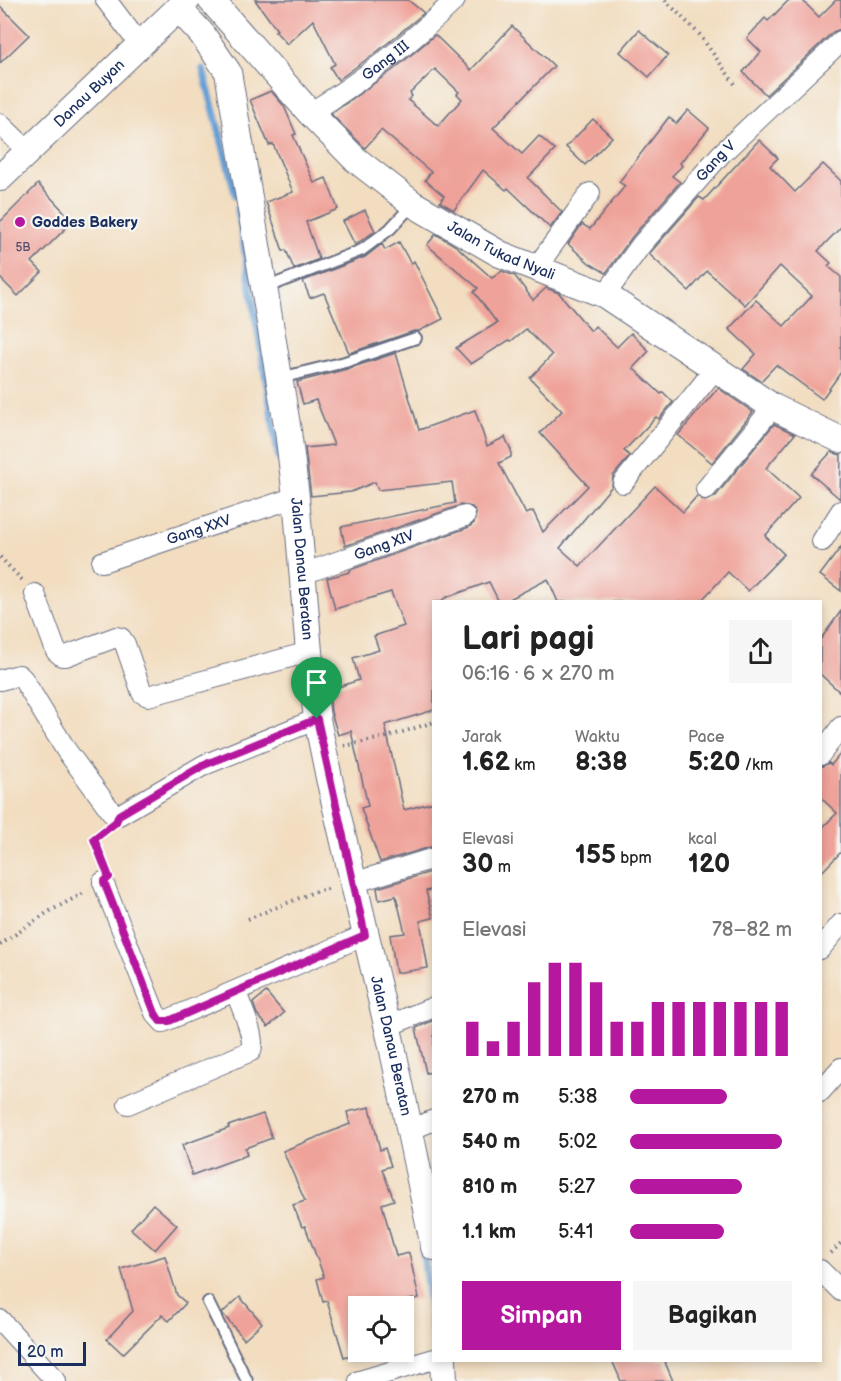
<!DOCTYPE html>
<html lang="id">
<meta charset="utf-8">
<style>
:root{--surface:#fff;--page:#f6f6f6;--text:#222;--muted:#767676;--accent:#b5179e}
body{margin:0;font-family:"Balsamiq Sans",sans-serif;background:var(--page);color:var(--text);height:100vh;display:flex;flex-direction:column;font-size:22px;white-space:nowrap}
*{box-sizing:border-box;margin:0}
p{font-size:20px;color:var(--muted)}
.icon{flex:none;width:33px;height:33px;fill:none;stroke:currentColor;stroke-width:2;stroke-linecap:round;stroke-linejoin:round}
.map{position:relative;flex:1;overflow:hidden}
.panel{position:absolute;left:432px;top:600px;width:390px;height:762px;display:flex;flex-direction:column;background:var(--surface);border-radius:0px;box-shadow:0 3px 9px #0003}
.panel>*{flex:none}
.controls{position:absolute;left:348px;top:1296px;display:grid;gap:12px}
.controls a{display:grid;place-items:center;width:66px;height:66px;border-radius:0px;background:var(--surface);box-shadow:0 3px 9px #0003;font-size:30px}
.scale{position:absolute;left:18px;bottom:15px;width:68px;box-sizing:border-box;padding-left:6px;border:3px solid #1b2f5e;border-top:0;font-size:16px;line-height:21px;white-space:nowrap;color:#1b2f5e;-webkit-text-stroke:4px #f6f6f2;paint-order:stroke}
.pin{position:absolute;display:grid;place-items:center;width:51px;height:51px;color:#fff;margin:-62px -26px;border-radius:50% 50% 50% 0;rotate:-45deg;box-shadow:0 0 6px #0007}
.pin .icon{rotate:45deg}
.round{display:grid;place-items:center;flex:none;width:63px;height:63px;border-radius:0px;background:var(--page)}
.head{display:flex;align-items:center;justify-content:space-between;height:102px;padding:0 30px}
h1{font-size:33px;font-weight:700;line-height:45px}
.metrics{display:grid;grid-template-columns:repeat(3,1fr);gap:9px;height:102px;padding:6px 30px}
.metrics div{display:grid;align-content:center}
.metrics b{font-size:26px;font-weight:700}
.metrics small{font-size:16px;font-weight:400}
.metrics p{font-size:16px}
.chart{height:168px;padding:12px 30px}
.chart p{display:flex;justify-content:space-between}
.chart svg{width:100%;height:108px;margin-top:6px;stroke:var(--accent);stroke-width:6}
.cta{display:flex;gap:12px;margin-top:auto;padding:12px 30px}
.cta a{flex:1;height:69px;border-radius:0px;background:var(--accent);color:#fff;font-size:24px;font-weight:700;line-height:69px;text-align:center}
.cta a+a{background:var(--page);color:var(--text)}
ul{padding:0 30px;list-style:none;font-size:20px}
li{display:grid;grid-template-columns:96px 72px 1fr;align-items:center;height:45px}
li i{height:15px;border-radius:8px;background:var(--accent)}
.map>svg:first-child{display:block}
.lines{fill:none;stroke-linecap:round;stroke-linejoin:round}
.stream{stroke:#639fd4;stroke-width:7}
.building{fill:#efa299;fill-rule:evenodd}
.service-casing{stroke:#666c80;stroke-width:14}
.minor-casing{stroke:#666c80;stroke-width:22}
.tertiary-casing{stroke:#666c80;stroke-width:28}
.path{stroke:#666c80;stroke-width:4;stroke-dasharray:1.5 4.5;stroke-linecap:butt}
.service{stroke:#fff;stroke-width:10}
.minor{stroke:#fff;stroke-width:20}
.tertiary{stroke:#fff;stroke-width:26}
.route-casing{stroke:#fff;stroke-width:12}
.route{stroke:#b5179e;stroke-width:8}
.poi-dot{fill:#b5179e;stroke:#f6f6f2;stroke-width:2}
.labels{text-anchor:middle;stroke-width:4.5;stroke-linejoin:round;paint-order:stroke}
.number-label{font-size:12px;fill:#504c6d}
.street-label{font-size:15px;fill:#1b2f5e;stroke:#f6f6f2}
.poi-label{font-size:15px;font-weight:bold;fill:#1b2f5e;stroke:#f6f6f2;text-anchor:start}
</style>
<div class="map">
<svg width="841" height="1381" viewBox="0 0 841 1381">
<rect width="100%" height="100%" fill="#f6f6f2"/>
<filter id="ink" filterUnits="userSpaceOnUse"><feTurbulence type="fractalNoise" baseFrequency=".0167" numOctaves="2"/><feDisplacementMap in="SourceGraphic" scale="12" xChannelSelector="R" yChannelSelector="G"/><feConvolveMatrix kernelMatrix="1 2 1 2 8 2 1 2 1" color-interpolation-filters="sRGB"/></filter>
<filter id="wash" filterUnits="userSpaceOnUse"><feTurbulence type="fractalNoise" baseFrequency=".008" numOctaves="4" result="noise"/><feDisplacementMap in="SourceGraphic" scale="24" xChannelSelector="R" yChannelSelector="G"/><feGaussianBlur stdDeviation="1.35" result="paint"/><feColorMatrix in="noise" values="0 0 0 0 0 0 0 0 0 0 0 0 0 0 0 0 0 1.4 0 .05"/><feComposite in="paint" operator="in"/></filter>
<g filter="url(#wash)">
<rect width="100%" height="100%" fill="#f2ddc0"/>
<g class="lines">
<g class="stream">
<polyline points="203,69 236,196"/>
<polyline points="238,209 279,459"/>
<polyline points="422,1244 434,1340"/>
</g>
</g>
<g id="blocks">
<g class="building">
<polygon points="255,0 408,0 424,13 378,51 338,80 330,67 335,64 313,20 287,44 275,31 277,30"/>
<polygon points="789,0 802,0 819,17 836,0 841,0 841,29 833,32 766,95 743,72 761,52 747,38 765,18 768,21"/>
<polygon points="0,6 29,35 0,63"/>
<path d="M512,26L554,66L493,128L522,154L539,136L555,150L528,178L562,212L550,228L508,188L506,190L483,170L454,210L440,202L444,196L425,180L431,172L381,130L365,148L331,114L393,70L435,35L471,70ZM435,69L459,92L457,94L462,99L438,126L408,100L412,96L410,93Z"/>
<polygon points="639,30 668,55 649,77 620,52"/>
<polygon points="271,91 284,106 296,134 293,135 314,183 326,178 338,209 306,222 319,259 294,269 286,250 283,251 266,202 293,192 273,144 269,145 250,100"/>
<polygon points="688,110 709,128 680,163 682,166 672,176 680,182 632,237 606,273 589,263 568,244 582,224 590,229 625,186 619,182 669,117 676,124"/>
<polygon points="593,119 612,137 585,165 566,147"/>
<polygon points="759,140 778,158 770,166 795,192 823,164 841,181 841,227 818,251 831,263 828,266 841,277 841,372 822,399 776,365 761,381 743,369 756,354 729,329 756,300 784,326 812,296 780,266 745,305 707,271 689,291 649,254 699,197 704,200"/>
<polygon points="38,184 73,221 32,262 42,272 18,296 0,278 0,222"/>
<polygon points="365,210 375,231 355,245 343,221"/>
<polygon points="436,234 456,246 492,278 502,271 515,276 533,300 546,288 559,293 591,331 595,326 617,347 631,333 649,351 633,368 661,394 663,392 673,402 659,419 656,417 624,451 630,456 613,476 612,486 560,548 580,566 655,486 683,512 697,496 705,501 715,497 774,424 795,434 766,468 799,498 765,536 784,554 748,591 728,572 700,602 558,602 548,579 504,602 499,602 489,582 445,598 440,602 434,602 434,710 385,725 404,810 434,802 434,846 380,862 361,808 368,806 351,731 338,735 331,712 329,690 359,680 353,658 379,650 374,636 404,626 391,592 335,609 327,578 350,572 350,570 469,527 474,523 476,513 472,507 461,505 345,546 341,527 455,503 452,482 378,490 375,482 351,492 311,496 305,448 334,445 316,400 303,404 297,382 347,369 396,353 419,430 475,410 487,446 505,437 511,450 511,457 499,463 526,514 533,511 543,532 588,486 540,433 562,411 530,378 552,355 526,329 511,341 509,340 471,364 456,348 497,323 474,292 478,288 427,245"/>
<polygon points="399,242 411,264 414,261 443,319 419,331 414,331 349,353 324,293 310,298 303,281 365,257 382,244 385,250"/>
<polygon points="718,388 753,412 712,463 678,435"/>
<polygon points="831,452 841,455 840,499 811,474"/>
<polygon points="841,547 841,591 820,575"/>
<polygon points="841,611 841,693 820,674 820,640"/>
<polygon points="841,753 841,852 820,874 820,830 837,813 820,797 820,767 829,763 831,765"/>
<polygon points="434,871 434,889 426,891 433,918 420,921 428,968 396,973 390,935 405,933 396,896 379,900 377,888"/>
<polygon points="266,992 284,1013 268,1027 257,1014 253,1003"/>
<polygon points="434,1020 434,1072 426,1073 416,1028"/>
<polygon points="370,1107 380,1150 385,1148 391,1166 382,1169 394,1200 382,1204 396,1256 409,1253 419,1298 380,1306 358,1306 358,1353 344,1357 327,1301 323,1302 317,1279 324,1277 305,1226 302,1227 293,1205 305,1201 283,1151 350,1124 347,1112"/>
<polygon points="263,1114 272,1138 245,1148 247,1155 192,1175 182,1145 229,1128 228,1126"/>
<polygon points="153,1204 177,1225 155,1250 131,1229"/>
<polygon points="165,1256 177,1295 186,1303 169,1321 162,1315 123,1354 107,1339 133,1311 121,1269"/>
<polygon points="240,1297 262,1323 244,1339 222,1313"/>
<polygon points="612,1360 664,1360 673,1381 621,1381"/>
</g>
</g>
</g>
<g filter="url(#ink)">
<use href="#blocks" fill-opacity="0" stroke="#666c80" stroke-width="1.5"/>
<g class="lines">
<g class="service-casing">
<g id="service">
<polyline points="265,288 362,250 390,229 413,204"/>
<polyline points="280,378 345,362 416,338"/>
<polyline points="208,1302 247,1381"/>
</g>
</g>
<g class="minor-casing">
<g id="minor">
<polyline points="106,0 140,45"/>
<path id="s1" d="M310,113C363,80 410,44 455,0"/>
<polyline points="0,124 28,151"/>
<polyline points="536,268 590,193"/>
<path id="s2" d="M605,295L641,245L721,154L841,41"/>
<polyline points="623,483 715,369"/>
<polyline points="706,489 773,407"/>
<polyline points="822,541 841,511"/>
<path id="s3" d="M102,562L296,497"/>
<path id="s4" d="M303,574L465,516"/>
<polyline points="35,594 56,651 62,656 66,656 116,637 121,638 125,644 142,693 148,696 309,652"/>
<polyline points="0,680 19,675 23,679 66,750 114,815 119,815 204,765 317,719"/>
<polyline points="820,755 841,727"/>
<polyline points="103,882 155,1013 163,1022 365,935"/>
<polyline points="353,883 434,858"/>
<polyline points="820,949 841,924"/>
<polyline points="388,1026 434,1007"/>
<polyline points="820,1092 841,1068"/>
<path d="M128,1104L251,1051C256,1037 241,1007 236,992"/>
<polyline points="410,1130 434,1120"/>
<polyline points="820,1270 841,1291"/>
<polyline points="0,1320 56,1381"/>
<polyline points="359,1381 434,1359"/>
</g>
</g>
<g class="tertiary-casing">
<g id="tertiary">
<path id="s5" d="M211,0L310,113L355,159L413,204L500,254L605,295L773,407L841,440"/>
<path id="s6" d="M178,8L202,34L228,72L288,431L296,497L309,652L317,719L329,778L392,1046L434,1247"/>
<path id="s7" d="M0,178L187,0"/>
<polyline points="443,1360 444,1381"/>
</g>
</g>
<g class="path">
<polyline points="665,0 699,34 737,87"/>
<polyline points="0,557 22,580"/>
<polyline points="344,746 387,737 434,722"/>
<polyline points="103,862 94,839 104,832"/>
<polyline points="248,919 314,892 332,888"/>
<polyline points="0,945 48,912 86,892"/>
<polyline points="831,1253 841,1243"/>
</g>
<use href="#service" class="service"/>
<use href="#minor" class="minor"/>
<use href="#tertiary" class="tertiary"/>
</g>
</g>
<g class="lines" filter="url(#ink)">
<g class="route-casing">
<polygon id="route" points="317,719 365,935 169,1021 160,1021 155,1013 104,882 109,877 94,839 116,822 119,815 204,765"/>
</g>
<use href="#route" class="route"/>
</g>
<circle class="poi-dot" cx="20" cy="222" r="6"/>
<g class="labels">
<g class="number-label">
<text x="23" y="251">5B</text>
</g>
<g class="street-label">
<text dy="5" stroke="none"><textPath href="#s1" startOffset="92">Gang III</textPath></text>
<text dy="5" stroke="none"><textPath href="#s7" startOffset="123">Danau Buyan</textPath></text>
<text dy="5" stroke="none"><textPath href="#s2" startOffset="174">Gang V</textPath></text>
<text dy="5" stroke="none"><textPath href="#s5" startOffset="388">Jalan Tukad Nyali</textPath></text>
<text dy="5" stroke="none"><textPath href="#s3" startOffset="102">Gang XXV</textPath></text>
<text dy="5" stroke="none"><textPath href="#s4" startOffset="86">Gang XIV</textPath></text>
<text dy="5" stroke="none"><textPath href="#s6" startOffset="584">Jalan Danau Beratan</textPath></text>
<text dy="5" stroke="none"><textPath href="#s6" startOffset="1070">Jalan Danau Beratan</textPath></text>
</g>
<g class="poi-label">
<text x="32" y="227">Goddes Bakery</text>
</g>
</g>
</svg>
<div class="controls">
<a><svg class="icon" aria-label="locate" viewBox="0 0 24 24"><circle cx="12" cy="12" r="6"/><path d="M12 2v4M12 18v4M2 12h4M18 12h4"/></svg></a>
</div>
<div class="scale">20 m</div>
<div class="pin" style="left:317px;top:719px;background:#1e9e55"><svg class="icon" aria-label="arrive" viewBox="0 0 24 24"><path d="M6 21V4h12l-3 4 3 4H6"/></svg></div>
<section class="panel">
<div class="head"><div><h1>Lari pagi</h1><p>06:16 · 6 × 270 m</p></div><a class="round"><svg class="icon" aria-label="share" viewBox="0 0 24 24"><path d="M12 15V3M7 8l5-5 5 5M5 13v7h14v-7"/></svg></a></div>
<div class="metrics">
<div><p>Jarak</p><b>1.62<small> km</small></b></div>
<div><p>Waktu</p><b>8:38</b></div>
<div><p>Pace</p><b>5:20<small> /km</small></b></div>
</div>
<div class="metrics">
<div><p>Elevasi</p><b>30<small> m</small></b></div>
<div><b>155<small> bpm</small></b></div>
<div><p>kcal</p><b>120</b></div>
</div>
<div class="chart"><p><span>Elevasi</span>78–82 m</p>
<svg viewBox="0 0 160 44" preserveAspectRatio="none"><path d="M5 44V30M15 44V38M25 44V30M35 44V14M45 44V6M55 44V6M65 44V14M75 44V30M85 44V30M95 44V22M105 44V22M115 44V22M125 44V22M135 44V22M145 44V22M155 44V22"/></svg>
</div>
<ul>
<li><b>270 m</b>5:38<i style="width:60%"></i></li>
<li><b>540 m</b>5:02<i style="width:94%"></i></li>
<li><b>810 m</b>5:27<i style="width:69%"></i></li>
<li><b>1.1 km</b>5:41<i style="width:58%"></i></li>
</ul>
<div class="cta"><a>Simpan</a><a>Bagikan</a></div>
</section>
</div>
